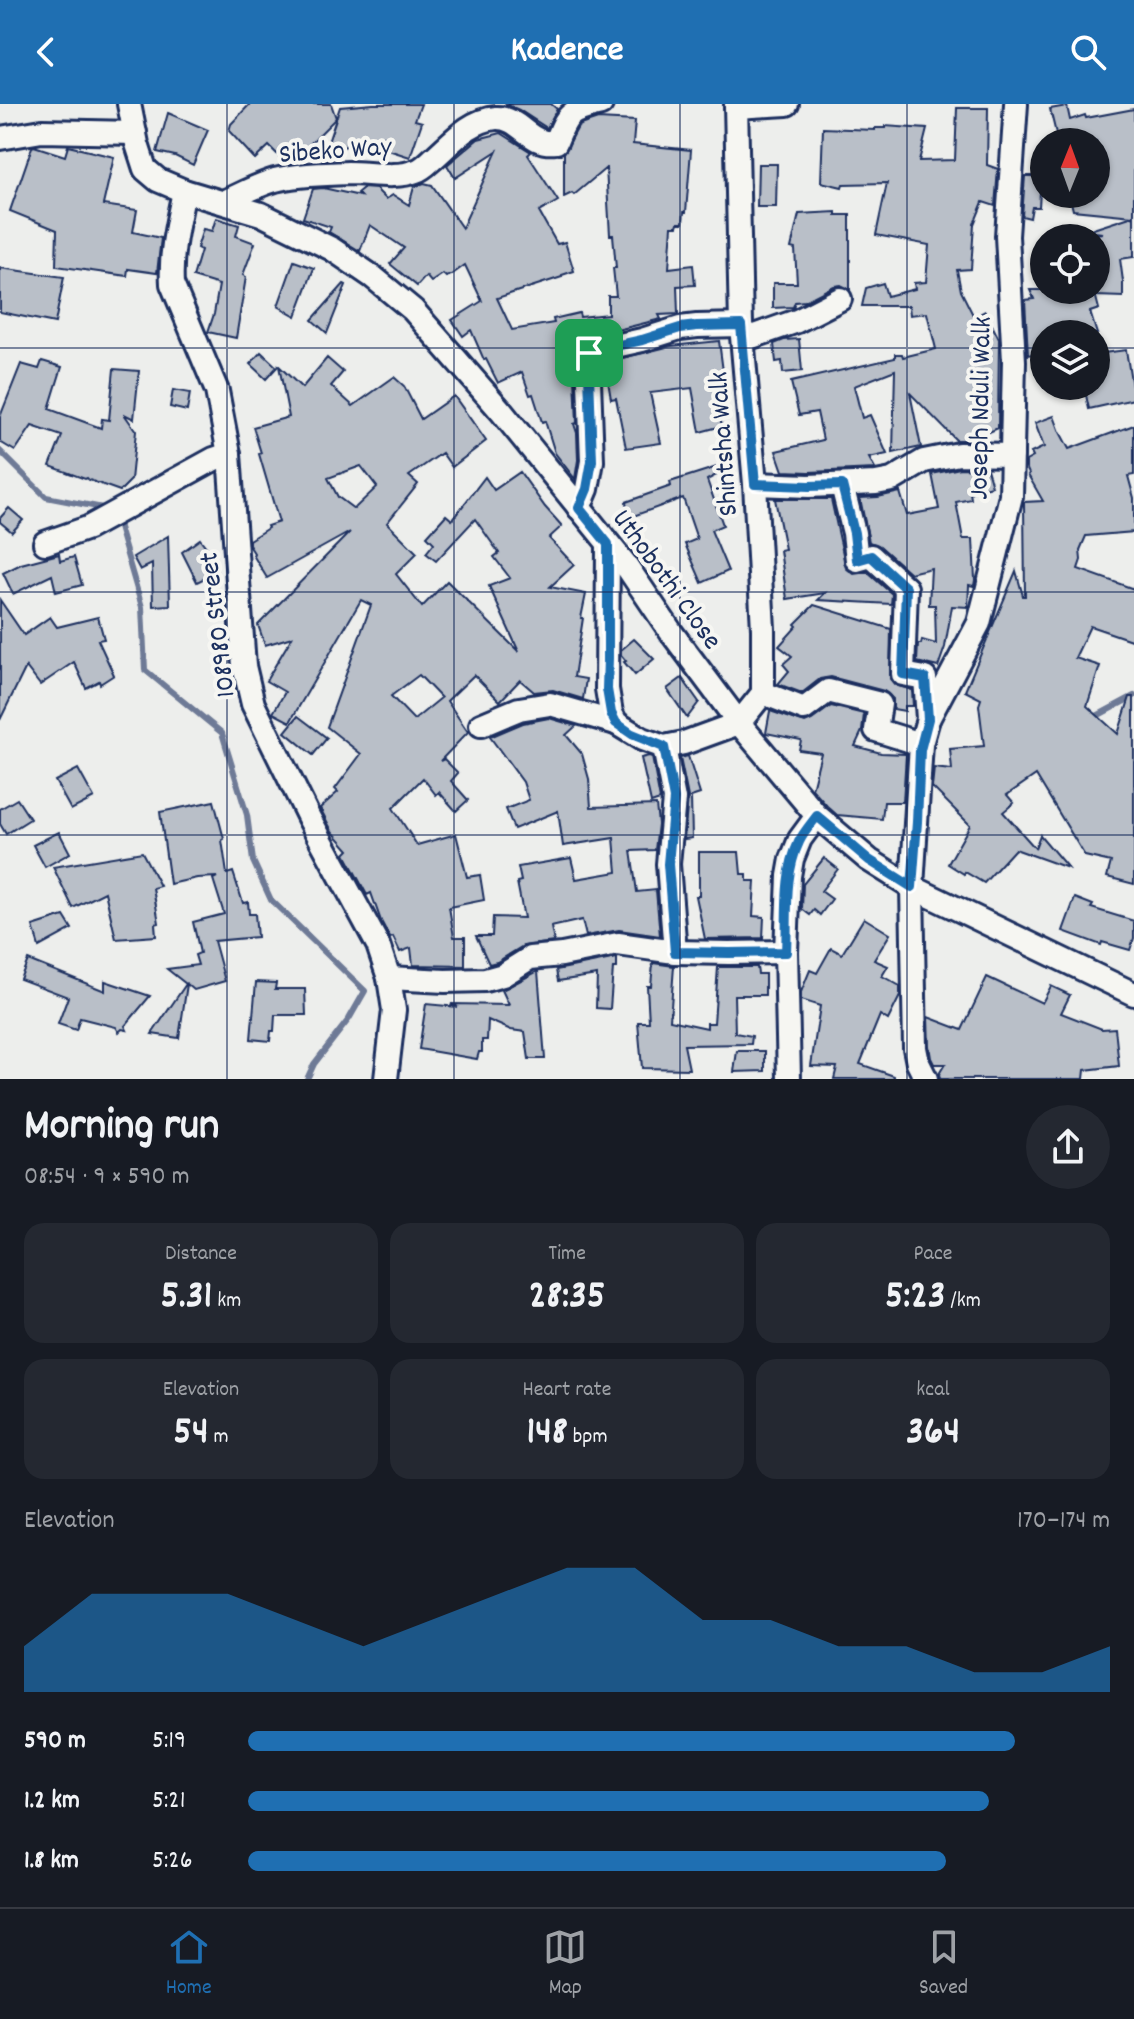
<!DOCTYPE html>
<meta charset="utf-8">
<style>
:root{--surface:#171b24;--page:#242831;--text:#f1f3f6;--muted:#9ea1a6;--line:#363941;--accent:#1f6fb2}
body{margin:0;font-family:Dekko,sans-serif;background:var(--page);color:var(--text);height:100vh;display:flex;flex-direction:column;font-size:30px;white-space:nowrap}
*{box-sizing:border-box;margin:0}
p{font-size:26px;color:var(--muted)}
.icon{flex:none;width:44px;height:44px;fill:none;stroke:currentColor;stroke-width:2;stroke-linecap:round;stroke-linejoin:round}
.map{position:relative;height:975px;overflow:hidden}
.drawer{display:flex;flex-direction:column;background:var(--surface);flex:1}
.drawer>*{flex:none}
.needle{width:52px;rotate:1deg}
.buttons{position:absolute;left:1030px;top:24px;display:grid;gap:16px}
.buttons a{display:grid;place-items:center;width:80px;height:80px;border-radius:50%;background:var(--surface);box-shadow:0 2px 6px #0004;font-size:40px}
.pin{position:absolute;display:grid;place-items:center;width:68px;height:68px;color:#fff;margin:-34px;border-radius:16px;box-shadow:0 4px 12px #0006}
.round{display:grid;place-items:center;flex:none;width:84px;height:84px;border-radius:42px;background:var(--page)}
.head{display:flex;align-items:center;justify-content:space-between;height:136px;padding:0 24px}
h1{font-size:44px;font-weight:800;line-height:60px}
.metrics{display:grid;grid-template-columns:repeat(3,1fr);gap:12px;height:136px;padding:8px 24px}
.metrics div{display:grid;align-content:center;border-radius:20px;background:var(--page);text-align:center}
.metrics b{font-size:40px;font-weight:800}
.metrics small{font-size:22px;font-weight:400}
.metrics p{font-size:22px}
.chart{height:224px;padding:16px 24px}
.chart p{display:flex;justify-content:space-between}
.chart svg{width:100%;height:144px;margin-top:8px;fill:var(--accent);opacity:.7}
ul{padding:0 24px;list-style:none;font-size:26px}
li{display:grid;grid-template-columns:128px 96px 1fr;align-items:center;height:60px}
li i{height:20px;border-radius:10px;background:var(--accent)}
header{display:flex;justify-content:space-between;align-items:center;height:104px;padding:0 24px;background:var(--accent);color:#fff;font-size:36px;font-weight:800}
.tab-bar{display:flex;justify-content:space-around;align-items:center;height:112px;border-top:2px solid var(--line);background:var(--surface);font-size:22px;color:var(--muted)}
.tab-bar a{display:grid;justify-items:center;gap:4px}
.tab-bar .on{color:var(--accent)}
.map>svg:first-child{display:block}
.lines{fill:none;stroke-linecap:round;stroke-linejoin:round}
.stream{stroke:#6e7a96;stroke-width:6}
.building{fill:#b9bfc8;stroke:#1b2f5e;stroke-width:2;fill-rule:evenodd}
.street-casing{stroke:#1b2f5e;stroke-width:28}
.street{stroke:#f6f6f2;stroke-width:22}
.route-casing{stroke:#fff;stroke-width:16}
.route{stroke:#1f6fb2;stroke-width:10}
.grid{fill:none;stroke:#1b2f5e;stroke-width:2;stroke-opacity:0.55}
.labels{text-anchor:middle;stroke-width:8;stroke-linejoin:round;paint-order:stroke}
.street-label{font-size:28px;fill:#1b2f5e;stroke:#f6f6f2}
</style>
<header><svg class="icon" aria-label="back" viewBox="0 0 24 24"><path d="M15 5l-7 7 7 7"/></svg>Kadence<svg class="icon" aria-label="search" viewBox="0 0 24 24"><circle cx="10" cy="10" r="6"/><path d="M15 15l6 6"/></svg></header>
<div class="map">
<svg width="1134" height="975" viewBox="0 0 1134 975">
<rect width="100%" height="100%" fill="#edeeec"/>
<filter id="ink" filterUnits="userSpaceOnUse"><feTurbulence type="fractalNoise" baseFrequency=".0125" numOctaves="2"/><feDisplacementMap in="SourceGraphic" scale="16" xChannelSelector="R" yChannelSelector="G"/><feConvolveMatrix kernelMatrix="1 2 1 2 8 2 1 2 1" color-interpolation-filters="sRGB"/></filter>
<g filter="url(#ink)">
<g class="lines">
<g class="stream">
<polyline points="0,347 46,393 108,405"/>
<polyline points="116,413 142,503 145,566 222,629 247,711 253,757 271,796 365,887 349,915 314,960 307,975"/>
<polyline points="1093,614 1134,592"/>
</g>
</g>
<g class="building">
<polygon points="250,0 331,0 336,14 298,52 294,49 285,58 269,42 255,55 229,27 231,20"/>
<polygon points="373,0 421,0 415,16 422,18 410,53 382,44 386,32 354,34 330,56 322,56 340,3"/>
<polygon points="505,0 551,0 557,5 547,24 519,6"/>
<polygon points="1067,2 1070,16 1085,11 1086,14 1134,5 1134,153 1120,155 1123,177 1123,193 1096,192 1096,130 1102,129 1087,127 1133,112 1073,106 1069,90 1096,90 1096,38 1058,38 1050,5"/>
<polygon points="957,4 988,4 987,61 998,65 995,102 983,98 974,120 971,165 957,166 961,187 974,213 985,207 999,235 998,324 978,333 979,336 956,336 910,289 921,343 893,349 895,266 854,282 862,314 870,311 887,350 869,354 875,365 809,368 783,367 776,347 823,336 817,308 799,311 791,278 895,254 895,250 902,250 903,253 936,245 927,209 910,211 909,202 862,202 866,184 883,179 887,192 915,185 914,179 926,178 929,141 876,131 887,79 843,80 842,83 821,78 823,24 875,26 875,24 885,24 885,22 927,25 919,57 955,56"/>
<polygon points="168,9 208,26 193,61 175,52 157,48"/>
<polygon points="598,15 635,17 633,40 691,46 686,108 684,108 683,119 678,119 677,122 672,122 669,164 693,161 695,181 677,182 678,210 659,211 661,215 589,233 576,243 574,251 577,319 574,320 577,329 578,356 575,375 555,349 545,317 542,318 533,290 530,291 522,268 498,279 486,255 484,256 471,226 463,232 452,216 482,197 465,161 451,171 446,173 443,170 431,178 426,172 417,182 390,160 404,144 370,121 360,147 329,128 331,123 303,114 313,85 323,84 360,92 357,89 363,84 376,85 386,95 393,91 409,101 414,83 424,79 432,81 462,124 497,47 455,74 447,61 478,35 501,29 531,48 528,51 558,97 539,108 557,140 565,138 574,167 562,171 562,173 497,194 512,226 554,219 553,215 579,209 580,213 608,210 608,192 616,192 613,164 616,164 613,131 610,131 606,64 574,91 572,89 564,93 564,49 578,23 583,20"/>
<polygon points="34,42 65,52 68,42 114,53 103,101 137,106 133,128 161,134 157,169 128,165 127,172 56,162 57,126 10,107 32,43"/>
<polygon points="758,60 777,60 776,103 757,103"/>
<polygon points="1025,72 1041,72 1039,103 1032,103 1030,114 1022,112"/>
<polygon points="836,108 836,111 850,111 850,186 841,181 834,182 805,197 795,198 793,203 773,204 773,179 797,179 795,145 791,144 799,110"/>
<polygon points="216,114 239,121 236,132 255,139 243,171 246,173 236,234 208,228 214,210 219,181 193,173 201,146 197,144 203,125 212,127"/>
<polygon points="294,157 314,164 296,212 278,202"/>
<polygon points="0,164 64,173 55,219 0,208"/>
<polygon points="344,180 346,181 327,229 312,216"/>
<polygon points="1030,186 1094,186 1099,205 1090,208 1097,230 1044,230 1044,248 1028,251 1025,196 1034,195"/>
<polygon points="799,235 802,267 783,269 782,257 776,258 774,240 784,236"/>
<polygon points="719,237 724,275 712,276 722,322 700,328 692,284 650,289 661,339 626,344 616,294 611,295 607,271 603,272 602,259 671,242"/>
<polygon points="1126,246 1134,295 1089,305 1084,282 1096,282 1096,250"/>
<polygon points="261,248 277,263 266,275 250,260"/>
<path d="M327,254L343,268L331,282L353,302L394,273L404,282L421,315L454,292L486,337L452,363L442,349L409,372L418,380L387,419L417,449L396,470L422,503L447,477L519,548L489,482L510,474L494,453L499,449L475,415L436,457L426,449L434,439L427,432L446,411L452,416L485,373L494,386L520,368L545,403L562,422L549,434L574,461L550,483L586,490L581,514H583L574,573L586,575L583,595L553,586L534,588L520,576L500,597L474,571L447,597L468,628L440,657L444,655L458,669L451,677L468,696L456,707L439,688L436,691L423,674L393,704L417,741L456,730L467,773L480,771L484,796L449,803L454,833H465V862L413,861L411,844L400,848L393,833L390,834L381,817L371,789L367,791L345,750L349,746L332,727L320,704L338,688L335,685L361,650L327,623L371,501L361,496L290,618L273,609L285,588L266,577L292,533L265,541L258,521L350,428L267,474L253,451L254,449L249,441V436L268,424L267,422L279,418L259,350L261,349L253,323L289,313L279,262L302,284ZM361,362L377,383L354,405L338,393L328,374ZM419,571L441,594L414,616L391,592Z"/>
<polygon points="42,257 62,263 49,305 101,324 102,315 109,316 114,265 139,267 134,315 124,310 136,327 131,376 120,387 89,376 87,374 85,375 50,362 62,332 32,322 15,347 0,338 0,313 21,260 39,265"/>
<polygon points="173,286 190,289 187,307 170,303"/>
<polygon points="1054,312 1060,328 1069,345 1134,321 1134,371 1128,372 1134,394 1134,428 1086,432 1080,446 1081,456 1078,465 1134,485 1134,537 1090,522 1075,554 1100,562 1087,602 1118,630 1130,593 1134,593 1134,780 1107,773 1111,758 1085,752 1036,671 1007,691 1014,699 1003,708 1035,744 1040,731 1068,764 1015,745 984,779 965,768 964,770 948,760 970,721 932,683 934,664 952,666 950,645 984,642 979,601 981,595 965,587 1016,467 1023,492 1025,492 1024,398 1043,397 1028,371 1029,370 1026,363 1026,357 1033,353 1031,349 1044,343 1035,319"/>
<polygon points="717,363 720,369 707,376 723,421 711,426 728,467 702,479 685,440 697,435 683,394 628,414 626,398 671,382 670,378"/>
<polygon points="960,364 987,365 992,382 970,388 971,395 956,398 963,435 973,435 975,476 974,482 969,481 968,503 952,502 945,543 938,563 917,558 918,540 921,540 922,536 936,540 935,501 929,501 931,464 910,469 880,442 869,438 860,394 878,393 900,388 907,411 939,405 932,370"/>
<polygon points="775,395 831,395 846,464 854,470 867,468 892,490 891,500 818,496 825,489 787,495 780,446 785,445"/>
<polygon points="9,404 23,416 12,428 0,418 0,414"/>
<polygon points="168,432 170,501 153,502 152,460 140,466 133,453"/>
<polygon points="200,435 210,448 208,450 217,468 197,478 182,448"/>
<polygon points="59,450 60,457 74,453 82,481 56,488 52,471 13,490 3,469 21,460"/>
<polygon points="0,496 24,531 50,513 57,523 98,513 104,535 98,536 114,571 100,580 99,577 86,584 74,558 40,581 26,563 0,616"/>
<polygon points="814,501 891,525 890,575 895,581 912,586 913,602 905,602 905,607 893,605 893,595 884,587 831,573 820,575 802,589 778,580 789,567 783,560 792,552 779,542 797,522 795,520"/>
<polygon points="634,535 654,555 635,571 624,558 626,557 621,551 621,546"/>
<polygon points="682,574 699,598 687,614 667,585"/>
<polygon points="831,602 864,610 862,627 855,642 881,649 906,650 903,698 884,698 882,715 837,711 827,702 812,685 821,649 799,646 801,636 766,629 770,607 805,619 812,616"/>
<polygon points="298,612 327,634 313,651 285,628"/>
<polygon points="549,614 576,622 566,631 582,650 589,675 591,703 656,701 658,720 655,746 631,747 637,788 656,786 660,832 619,826 586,832 582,816 551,823 554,838 523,842 497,858 489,860 476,832 492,832 493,813 524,814 517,778 521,777 518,763 571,754 576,775 617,768 614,734 563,742 558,707 514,725 506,705 529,696 523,678 490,633 523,619"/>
<polygon points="649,652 652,653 660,696 651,699 641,654"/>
<polygon points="688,652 700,690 691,693 692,734 684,735 688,693 680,654"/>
<polygon points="78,665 94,694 71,706 55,677"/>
<polygon points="17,695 30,715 6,730 0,720 0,705"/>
<polygon points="214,697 224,735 222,736 227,770 233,768 243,799 248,798 249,810 255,810 257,833 214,837 225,877 194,886 187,880 179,934 152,930 186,880 167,865 198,861 195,851 200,849 193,818 224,810 213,775 217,773 197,774 170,780 160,708"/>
<polygon points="59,728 70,749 45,763 33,741"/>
<polygon points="142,748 160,782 153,784 159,819 155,820 156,832 116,835 105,788 73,804 53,763"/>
<polygon points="699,748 739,748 741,770 747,770 747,777 755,777 753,812 764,813 763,834 705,835 696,792 699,792"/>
<polygon points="824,754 838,765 821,787 832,795 820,811 814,806 810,811 802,805 803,780"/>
<polygon points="1075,794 1093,801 1091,804 1134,817 1134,834 1130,846 1102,838 1101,841 1063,827"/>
<polygon points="64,812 72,825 39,843 33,822"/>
<polygon points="864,814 890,830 874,856 888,862 882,872 900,882 900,892 888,916 880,911 860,960 894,972 894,975 834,975 837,963 811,962 820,902 801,896 801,888 810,866 817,869 831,844 842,850"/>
<polygon points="617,854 617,864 613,864 610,905 596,904 597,871 558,877 556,866"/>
<polygon points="28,856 105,887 105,877 150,892 125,922 127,926 122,925 119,928 116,923 80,914 76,926 58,920 68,893 20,875"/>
<polygon points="653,859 674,862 670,916 707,924 707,919 714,919 718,863 757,863 758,870 765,870 765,891 734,891 735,929 752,932 751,940 684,941 689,965 642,964 638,918 649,918 647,882 651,882"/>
<polygon points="538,867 545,955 529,955 525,928 511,926 488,916 487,936 482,936 482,948 479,948 477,955 419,945 426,900 458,903 451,900 509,901 502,886"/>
<polygon points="987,873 1042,899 1051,882 1070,891 1061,909 1102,925 1115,924 1119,962 1085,966 1084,975 940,975 939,970 945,960 934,960 931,954 929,942 928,913 962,926"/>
<polygon points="256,878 276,879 275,885 305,885 306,911 275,911 274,927 271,927 270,937 251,935"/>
<polygon points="737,947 765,947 765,967 734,968"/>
</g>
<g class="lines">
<g class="street-casing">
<g id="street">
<polyline points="129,0 137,40 145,65 158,76 184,87 261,110 332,145 373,173 413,206 501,307 625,460 671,528 739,619 817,712 869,756 912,783 1134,890"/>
<polyline points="736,3 787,0"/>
<polyline points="0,34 42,27 135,29"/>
<path d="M184,87C178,118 170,148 172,180L217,287L229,350L244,562L253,600L309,714L378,841L389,874L394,906L386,975"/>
<path d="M224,98C241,90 258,81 275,76C298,70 325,70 348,69C370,69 395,75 416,67C423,65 429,58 435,53C453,37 471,16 496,14C521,13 528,42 556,38C568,7 570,8 601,0"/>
<polyline points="743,236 797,217 840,195"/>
<polyline points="755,380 809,382 876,379 892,376 924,357 959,350 1012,351"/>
<polyline points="842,381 854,429 857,456 871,452 906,484 903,570 925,574 928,615"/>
<polyline points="579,404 587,385 592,357 588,250 593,247 642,236 680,224 697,222 741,221"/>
<polyline points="45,439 88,424 214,355 229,350"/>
<polyline points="608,440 607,585 611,609 616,619 642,635 664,643 684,639 739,619 763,589 763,525 755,380 741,221 736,0"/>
<polyline points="763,589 804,605 828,587 880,600 876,626 921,640"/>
<polyline points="481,621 519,605 550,600 616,619"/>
<polyline points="664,643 674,695 668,760 675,848"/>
<polyline points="389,874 445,877 485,876 503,871 530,854 562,851 618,840 675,848 729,849 786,848"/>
<polyline points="789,975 786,848 789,772 792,755 800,735 817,712"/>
<polyline points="926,975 918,959 915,944 912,783 921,640 928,615 979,519 1011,392 1014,257 1007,132 1016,0"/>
</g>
</g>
<use href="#street" class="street"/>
</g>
</g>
<g class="lines" filter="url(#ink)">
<g class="route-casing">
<path id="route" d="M741,221L755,380L809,382L842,381L854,429L857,456L871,452L906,484L903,570L925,574L928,615L920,646L917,718L912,783L869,756L817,712C811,720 803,729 799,738C783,771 788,812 786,848L729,849L675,848L668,760L674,695L664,643L632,630L616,619L611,609L607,585L608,554V440L579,404L587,385L592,357L589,270L587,253L593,247L642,236L680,224L697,222Z"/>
</g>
<use href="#route" class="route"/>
</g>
<path class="grid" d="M227,0V975M454,0V975M680,0V975M907,0V975M0,244H1044M1096,244H1134M0,488H1134M0,731H1134"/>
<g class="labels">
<g class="street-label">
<text transform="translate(335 44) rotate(-4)" y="10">Sibeko Way</text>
<text transform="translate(978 304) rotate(-89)" y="10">Joseph Nduli Walk</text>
<text transform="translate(721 340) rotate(-94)" y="10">Shintsha Walk</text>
<text transform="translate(669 474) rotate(54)" y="10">Uthobothi Close</text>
<text transform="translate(215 521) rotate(-97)" y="10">108980 Street</text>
</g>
</g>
</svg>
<div class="buttons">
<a><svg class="needle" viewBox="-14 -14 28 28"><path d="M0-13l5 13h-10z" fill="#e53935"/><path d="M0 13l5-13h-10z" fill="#9ea1a6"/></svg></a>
<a><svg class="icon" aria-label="locate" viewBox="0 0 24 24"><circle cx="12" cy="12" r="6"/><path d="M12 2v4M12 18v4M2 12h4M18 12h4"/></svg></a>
<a><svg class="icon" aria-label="layers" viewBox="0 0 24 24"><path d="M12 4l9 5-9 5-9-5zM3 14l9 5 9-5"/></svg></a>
</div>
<div class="pin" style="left:589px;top:249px;background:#1e9e55"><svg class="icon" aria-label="arrive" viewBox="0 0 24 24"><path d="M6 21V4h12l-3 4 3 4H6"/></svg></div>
</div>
<section class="drawer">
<div class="head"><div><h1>Morning run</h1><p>08:54 · 9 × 590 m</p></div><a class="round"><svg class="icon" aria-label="share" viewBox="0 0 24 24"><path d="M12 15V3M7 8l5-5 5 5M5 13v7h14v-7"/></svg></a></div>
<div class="metrics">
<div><p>Distance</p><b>5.31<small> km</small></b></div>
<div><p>Time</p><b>28:35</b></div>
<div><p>Pace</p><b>5:23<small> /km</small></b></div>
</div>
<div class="metrics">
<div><p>Elevation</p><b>54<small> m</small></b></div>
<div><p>Heart rate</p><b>148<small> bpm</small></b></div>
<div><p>kcal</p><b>364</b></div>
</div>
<div class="chart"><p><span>Elevation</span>170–174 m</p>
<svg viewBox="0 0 160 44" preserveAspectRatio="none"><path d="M0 44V30L10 14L20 14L30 14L40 22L50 30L60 22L70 14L80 6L90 6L100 22L110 22L120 30L130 30L140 38L150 38L160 30V44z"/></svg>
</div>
<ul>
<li><b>590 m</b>5:19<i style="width:89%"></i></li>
<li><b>1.2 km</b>5:21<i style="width:86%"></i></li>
<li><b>1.8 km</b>5:26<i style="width:81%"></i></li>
</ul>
</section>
<nav class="tab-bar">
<a class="on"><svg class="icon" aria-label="home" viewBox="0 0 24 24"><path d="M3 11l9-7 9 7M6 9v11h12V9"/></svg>Home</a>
<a><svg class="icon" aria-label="map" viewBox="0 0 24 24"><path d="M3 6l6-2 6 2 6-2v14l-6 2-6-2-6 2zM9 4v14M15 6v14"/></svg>Map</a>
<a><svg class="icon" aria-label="saved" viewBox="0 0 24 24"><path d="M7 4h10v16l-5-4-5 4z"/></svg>Saved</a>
</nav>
